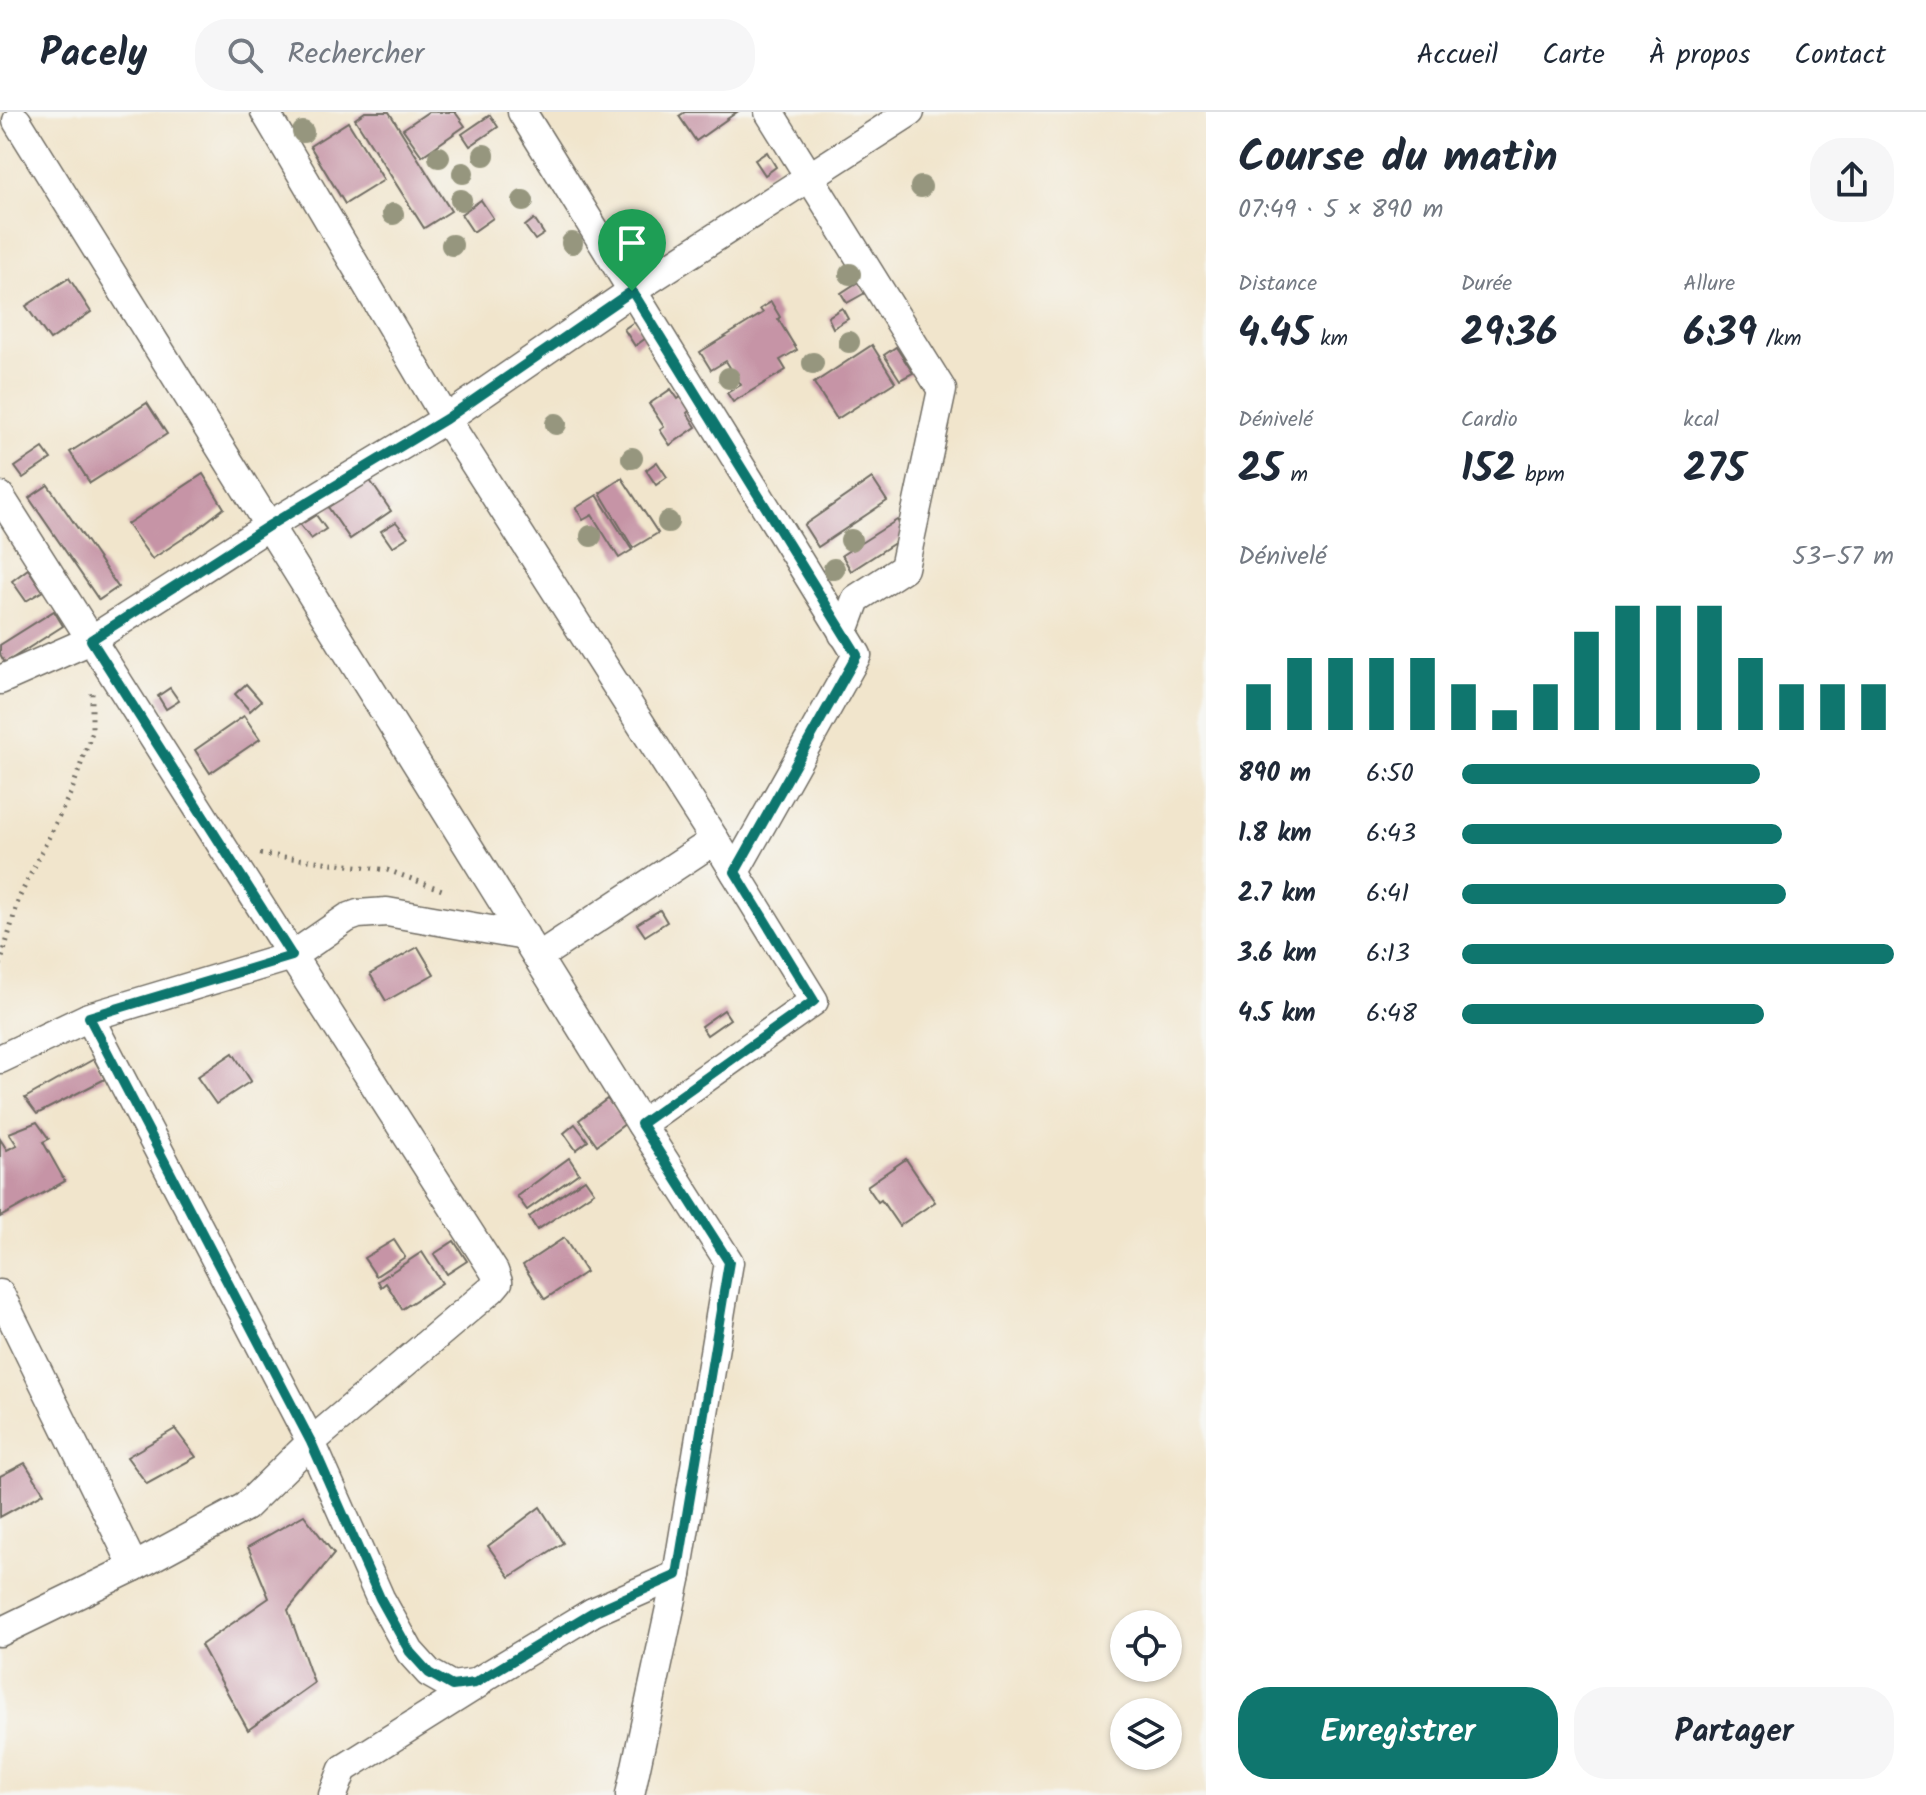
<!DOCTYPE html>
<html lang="fr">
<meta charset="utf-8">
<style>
:root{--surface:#fff;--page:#f6f6f7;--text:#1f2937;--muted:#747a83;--line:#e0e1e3;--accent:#0f766e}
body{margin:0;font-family:Kalam,sans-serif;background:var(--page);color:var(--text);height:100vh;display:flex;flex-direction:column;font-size:30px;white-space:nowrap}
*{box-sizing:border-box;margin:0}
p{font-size:26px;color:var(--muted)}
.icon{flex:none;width:44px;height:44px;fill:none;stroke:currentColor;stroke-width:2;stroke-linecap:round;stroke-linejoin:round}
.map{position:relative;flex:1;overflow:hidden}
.drawer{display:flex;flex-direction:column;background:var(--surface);width:720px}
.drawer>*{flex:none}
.buttons{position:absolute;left:1110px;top:1498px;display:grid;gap:16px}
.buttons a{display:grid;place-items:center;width:72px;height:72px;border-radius:50%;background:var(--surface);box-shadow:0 2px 6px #0004;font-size:40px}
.pin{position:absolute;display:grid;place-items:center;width:68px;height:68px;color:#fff;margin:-82px -34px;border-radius:50% 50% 50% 0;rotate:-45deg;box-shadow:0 0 8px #0007}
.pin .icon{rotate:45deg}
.round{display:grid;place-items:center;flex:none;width:84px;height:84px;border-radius:32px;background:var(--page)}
.headline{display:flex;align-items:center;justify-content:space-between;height:136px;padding:0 32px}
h1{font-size:44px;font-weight:600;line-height:60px}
.figures{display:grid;grid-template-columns:repeat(3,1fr);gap:12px;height:136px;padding:8px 32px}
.figures div{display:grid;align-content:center}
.figures b{font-size:40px;font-weight:600}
.figures small{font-size:22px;font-weight:400}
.figures p{font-size:22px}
.chart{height:224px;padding:16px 32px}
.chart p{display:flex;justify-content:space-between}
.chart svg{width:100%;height:144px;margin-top:8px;stroke:var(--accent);stroke-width:6}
.primary-button{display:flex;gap:16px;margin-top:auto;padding:16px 32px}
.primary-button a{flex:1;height:92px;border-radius:32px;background:var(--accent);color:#fff;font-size:32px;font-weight:600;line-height:92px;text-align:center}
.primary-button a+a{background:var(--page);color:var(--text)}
ul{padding:0 32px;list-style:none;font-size:26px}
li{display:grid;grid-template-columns:128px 96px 1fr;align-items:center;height:60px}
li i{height:20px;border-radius:10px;background:var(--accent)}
header{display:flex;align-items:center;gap:48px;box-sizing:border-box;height:112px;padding:0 40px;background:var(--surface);border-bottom:2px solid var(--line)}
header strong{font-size:38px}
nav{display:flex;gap:44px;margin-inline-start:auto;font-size:28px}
.search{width:560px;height:72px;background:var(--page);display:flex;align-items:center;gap:20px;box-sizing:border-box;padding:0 28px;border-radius:32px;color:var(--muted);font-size:30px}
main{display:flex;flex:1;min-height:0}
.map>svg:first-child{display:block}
.building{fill:#c694a6}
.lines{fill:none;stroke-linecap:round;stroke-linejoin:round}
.minor-casing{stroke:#706c63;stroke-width:31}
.path{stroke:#706c63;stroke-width:5;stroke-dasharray:2 6;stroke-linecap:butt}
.minor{stroke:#fff;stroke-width:28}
.tree{fill:#96967e}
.route-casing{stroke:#fff;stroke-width:16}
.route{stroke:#0f766e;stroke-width:10}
</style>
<header>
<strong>Pacely</strong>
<div class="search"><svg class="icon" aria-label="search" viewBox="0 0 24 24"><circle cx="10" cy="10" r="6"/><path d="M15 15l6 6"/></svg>Rechercher</div>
<nav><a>Accueil</a><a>Carte</a><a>À propos</a><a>Contact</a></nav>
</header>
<main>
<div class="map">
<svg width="1206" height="1683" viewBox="0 0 1206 1683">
<rect width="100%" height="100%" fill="#f6f6f2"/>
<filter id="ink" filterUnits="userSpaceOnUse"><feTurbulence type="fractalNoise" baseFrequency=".0125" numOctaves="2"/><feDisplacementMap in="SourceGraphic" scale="16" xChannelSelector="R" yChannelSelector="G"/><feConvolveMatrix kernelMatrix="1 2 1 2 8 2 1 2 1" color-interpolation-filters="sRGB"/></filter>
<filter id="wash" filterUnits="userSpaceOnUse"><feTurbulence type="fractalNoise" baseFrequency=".006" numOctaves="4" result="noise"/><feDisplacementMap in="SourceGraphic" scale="32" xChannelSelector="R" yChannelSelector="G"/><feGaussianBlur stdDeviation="1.8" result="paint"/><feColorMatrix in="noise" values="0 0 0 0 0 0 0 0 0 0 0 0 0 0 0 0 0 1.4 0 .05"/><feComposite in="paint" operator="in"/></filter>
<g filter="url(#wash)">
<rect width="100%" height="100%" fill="#f1e5cc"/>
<g id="blocks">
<g class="building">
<polygon points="365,0 389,0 451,99 424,116 355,7"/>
<polygon points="428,0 455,0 465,14 422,44 403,17"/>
<polygon points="685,0 737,0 696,29 679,4"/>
<polygon points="490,3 498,15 470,34 462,22"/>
<polygon points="348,10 384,68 345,92 310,34"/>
<polygon points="767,40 776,55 765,63 755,48"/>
<polygon points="481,88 493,106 473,120 461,102"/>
<polygon points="534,107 544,122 535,128 525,114"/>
<polygon points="69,166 91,200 50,228 26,194"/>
<polygon points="858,170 865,181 847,191 841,181"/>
<polygon points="771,190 780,205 778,207 797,238 780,248 786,258 733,290 727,281 741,273 726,249 711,258 700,240 763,201 760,197"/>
<polygon points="842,196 848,207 833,216 828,205"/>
<polygon points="634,210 646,226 635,234 624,217"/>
<polygon points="872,233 895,270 837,307 814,271"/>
<polygon points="896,235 913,261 900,268 884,243"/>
<polygon points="671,277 678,287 681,285 690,298 687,301 696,315 670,333 660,318 664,315 649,292"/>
<polygon points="147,291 167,322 90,371 70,340"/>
<polygon points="43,336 51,347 23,366 15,355"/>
<polygon points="657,350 667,365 656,373 646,358"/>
<polygon points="203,362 224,396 193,420 152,447 127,412"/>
<polygon points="622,366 658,421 633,436 600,381"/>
<polygon points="872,366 887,389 818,435 804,413"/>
<polygon points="369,367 391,399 350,427 328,395"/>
<polygon points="48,373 118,475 99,488 29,386"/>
<polygon points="597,383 632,438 619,446 592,403 583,408 576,396"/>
<polygon points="316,403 326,417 311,427 300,413"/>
<polygon points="897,408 907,423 851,459 842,443"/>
<polygon points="396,410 408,425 392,435 381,419"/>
<polygon points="28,457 43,479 26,489 12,469"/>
<polygon points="54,499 63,514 5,551 0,542 0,533"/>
<polygon points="246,572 261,589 250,599 235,582"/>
<polygon points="170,576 179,589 166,597 158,584"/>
<polygon points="244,604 260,627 210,661 195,638"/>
<polygon points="660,798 667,810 645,824 637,812"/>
<polygon points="418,835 434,862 386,889 370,862"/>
<polygon points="724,898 730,907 707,923 701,914"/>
<polygon points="233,941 251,969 216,992 197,965"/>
<polygon points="94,947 105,967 37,1002 25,986"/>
<polygon points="607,987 626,1011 597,1033 579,1008"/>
<polygon points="37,1010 49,1027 43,1030 65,1069 0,1105 0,1027 7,1038 17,1033 9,1021"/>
<polygon points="575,1012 588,1029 576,1038 564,1021"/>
<polygon points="569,1046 579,1061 527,1098 517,1084"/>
<polygon points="906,1047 935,1090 899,1114 881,1088 878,1090 867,1074"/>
<polygon points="585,1067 594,1080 537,1118 529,1105"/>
<polygon points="564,1126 586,1160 545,1187 523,1153"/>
<polygon points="394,1128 405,1145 376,1164 364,1146"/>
<polygon points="454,1129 467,1149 447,1162 434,1142"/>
<polygon points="422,1140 442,1171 402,1197 386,1171 381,1175 378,1169"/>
<polygon points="175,1317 196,1345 147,1372 127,1345"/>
<polygon points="25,1351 44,1381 0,1405 0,1364"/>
<polygon points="540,1395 563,1431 510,1465 488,1434"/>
<polygon points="304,1403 334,1442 288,1498 314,1571 248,1618 201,1533 269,1486 248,1435"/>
</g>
</g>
</g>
<g filter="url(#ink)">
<use href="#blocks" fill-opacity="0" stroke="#706c63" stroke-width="2"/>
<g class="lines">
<g class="minor-casing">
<g id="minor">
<polyline points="265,0 446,307 715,728 814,889 641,1012"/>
<polyline points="522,0 857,543 735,760"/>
<polyline points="769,0 942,278 904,456 856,487 843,522"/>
<polyline points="17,9 641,1012 729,1150 677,1463 630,1683"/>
<polyline points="0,384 292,844 494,1159 498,1170 492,1177 311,1330 245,1395 134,1455 0,1520"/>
<polyline points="0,568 91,528 270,413 446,307 632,179 910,0"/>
<polyline points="538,845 715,728"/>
<polyline points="89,905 311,1330 380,1486 410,1540 429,1561 452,1574 475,1571 593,1500"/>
<polyline points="0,947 89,905 292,844 347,806 358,802 387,800 525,824"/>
<polyline points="0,1182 134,1455"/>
<polyline points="577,1510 593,1500 677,1463"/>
<polyline points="333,1683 343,1657 478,1572"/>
</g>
</g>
<g class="path">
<polyline points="260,742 387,758 445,779"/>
<polyline points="0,853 19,786 72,678 92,620 92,581"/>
</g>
<use href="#minor" class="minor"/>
</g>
<g class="tree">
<circle cx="303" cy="20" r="11"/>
<circle cx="484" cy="43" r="11"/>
<circle cx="439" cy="45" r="11"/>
<circle cx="463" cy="61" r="11"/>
<circle cx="921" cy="75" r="11"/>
<circle cx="461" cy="88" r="11"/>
<circle cx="523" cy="89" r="11"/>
<circle cx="393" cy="102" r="11"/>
<circle cx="572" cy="131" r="11"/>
<circle cx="452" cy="133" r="11"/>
<circle cx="850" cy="162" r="11"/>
<circle cx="849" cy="230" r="11"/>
<circle cx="813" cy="251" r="11"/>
<circle cx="729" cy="266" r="11"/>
<circle cx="556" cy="312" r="11"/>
<circle cx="632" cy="346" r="11"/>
<circle cx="668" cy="410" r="11"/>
<circle cx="591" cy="424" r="11"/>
<circle cx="851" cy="428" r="11"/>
<circle cx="834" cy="457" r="11"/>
</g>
</g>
<g class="lines" filter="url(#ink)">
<g class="route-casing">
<polygon id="route" points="632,179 857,543 735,760 814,889 641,1012 729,1150 677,1463 593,1500 475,1571 452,1574 429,1561 410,1540 380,1486 311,1330 89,905 292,844 91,528 270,413 446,307"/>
</g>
<use href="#route" class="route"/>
</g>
</svg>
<div class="buttons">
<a><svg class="icon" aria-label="locate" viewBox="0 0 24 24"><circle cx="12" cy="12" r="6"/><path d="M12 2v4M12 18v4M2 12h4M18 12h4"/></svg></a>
<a><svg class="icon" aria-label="layers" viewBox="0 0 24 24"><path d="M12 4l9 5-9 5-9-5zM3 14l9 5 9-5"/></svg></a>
</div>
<div class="pin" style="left:632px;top:179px;background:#1e9e55"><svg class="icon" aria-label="arrive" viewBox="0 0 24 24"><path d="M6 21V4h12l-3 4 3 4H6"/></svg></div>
</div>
<section class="drawer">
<div class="headline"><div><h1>Course du matin</h1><p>07:49 · 5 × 890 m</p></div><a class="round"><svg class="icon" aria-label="share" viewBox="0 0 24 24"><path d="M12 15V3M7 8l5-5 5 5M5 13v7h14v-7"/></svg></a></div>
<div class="figures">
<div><p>Distance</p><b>4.45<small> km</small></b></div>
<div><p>Durée</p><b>29:36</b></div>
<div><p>Allure</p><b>6:39<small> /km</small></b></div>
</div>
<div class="figures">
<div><p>Dénivelé</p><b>25<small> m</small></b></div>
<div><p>Cardio</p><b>152<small> bpm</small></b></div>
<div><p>kcal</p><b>275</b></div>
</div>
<div class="chart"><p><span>Dénivelé</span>53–57 m</p>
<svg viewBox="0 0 160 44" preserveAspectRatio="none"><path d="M5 44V30M15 44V22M25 44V22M35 44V22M45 44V22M55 44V30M65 44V38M75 44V30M85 44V14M95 44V6M105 44V6M115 44V6M125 44V22M135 44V30M145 44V30M155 44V30"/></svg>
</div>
<ul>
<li><b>890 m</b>6:50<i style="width:69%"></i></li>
<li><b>1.8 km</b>6:43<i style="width:74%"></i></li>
<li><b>2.7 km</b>6:41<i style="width:75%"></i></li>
<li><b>3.6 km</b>6:13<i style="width:100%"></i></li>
<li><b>4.5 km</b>6:48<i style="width:70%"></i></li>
</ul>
<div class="primary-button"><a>Enregistrer</a><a>Partager</a></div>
</section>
</main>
